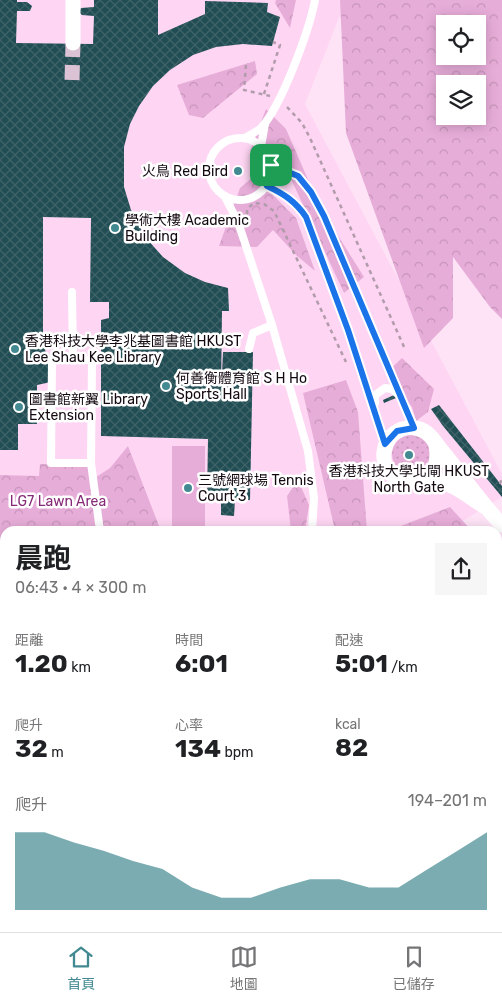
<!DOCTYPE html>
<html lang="zh-TW">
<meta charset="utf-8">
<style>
:root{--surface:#fff;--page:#f6f6f6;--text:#202124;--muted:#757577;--line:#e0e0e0;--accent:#428991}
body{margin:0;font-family:Rubik,"Noto Sans TC",sans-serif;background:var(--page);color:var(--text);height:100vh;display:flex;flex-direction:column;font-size:19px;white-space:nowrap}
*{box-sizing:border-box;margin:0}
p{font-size:16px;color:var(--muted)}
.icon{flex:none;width:28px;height:28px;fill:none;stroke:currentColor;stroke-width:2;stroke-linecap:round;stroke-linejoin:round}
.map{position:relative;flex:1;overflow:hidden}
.drawer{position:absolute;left:0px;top:526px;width:502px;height:406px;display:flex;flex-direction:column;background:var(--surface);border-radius:15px 15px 0 0;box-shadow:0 2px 12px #0003}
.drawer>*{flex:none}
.controls{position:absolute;left:436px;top:15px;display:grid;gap:10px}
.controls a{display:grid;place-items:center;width:50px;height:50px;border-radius:0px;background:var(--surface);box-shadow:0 2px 12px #0003;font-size:25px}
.pin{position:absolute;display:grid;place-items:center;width:42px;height:42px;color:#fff;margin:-21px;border-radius:10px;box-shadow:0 2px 8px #0006}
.round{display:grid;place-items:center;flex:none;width:52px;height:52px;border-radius:0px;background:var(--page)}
.headline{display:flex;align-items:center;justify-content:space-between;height:85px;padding:0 15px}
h1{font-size:28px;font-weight:700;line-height:38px}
.metrics{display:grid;grid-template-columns:repeat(3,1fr);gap:8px;height:85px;padding:5px 15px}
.metrics div{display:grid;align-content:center}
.metrics b{font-size:25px;font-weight:700}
.metrics small{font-size:14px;font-weight:400}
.metrics p{font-size:14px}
.chart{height:140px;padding:10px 15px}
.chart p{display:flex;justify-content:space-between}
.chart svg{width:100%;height:90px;margin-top:5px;fill:var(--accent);opacity:.7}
.dock{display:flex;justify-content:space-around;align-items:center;height:70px;border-top:1px solid var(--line);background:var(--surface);font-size:14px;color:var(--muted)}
.dock a{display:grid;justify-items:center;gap:2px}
.dock .selected{color:var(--accent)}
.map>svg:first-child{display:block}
.built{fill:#fed6f3}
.grass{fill:url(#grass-dots)}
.forest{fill:url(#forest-crowns);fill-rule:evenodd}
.pitch{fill:#e7add9}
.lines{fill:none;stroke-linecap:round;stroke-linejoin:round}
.stream{stroke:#cd7fbc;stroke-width:4.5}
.building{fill:url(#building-cross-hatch)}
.street-tunnel{stroke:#dbc2d4;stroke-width:15;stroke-dasharray:15 8;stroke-linecap:butt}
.path{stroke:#b29cac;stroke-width:2.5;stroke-dasharray:4 4;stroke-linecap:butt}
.lane{stroke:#fff;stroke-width:8}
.street{stroke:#fff;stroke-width:15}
.route-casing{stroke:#fff;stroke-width:10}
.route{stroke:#1a73e8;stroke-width:6}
.poi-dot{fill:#428991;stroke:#fff;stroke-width:2}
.labels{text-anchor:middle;stroke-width:5;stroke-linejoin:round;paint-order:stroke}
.poi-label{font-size:14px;fill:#140911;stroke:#fff;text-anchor:start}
.park-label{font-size:14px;fill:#872a77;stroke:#fff}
</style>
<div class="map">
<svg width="502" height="932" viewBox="0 0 502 932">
<defs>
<pattern id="grass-dots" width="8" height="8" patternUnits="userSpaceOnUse" patternTransform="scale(1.25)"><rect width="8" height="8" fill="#e7add9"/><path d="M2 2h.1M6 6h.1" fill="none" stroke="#c594b9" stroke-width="1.8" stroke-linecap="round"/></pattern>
<pattern id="forest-crowns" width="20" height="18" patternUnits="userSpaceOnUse" patternTransform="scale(1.25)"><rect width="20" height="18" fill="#e7add9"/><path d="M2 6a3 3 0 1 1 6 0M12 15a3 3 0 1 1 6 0" fill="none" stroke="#c594b9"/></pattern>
<pattern id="building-cross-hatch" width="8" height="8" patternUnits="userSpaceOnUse" patternTransform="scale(1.25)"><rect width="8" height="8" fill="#214e54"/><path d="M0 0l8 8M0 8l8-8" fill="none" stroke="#3f6368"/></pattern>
</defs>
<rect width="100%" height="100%" fill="#fee3f6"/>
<polygon class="built" points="0,0 346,0 305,104 502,474 502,497 459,523 456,531 5,531 5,757 0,749"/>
<circle class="grass" cx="411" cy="454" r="19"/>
<g class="forest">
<polygon points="276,0 296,0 290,28 275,3"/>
<path d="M340,0H502V319L490,307L453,257V318L424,348L346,133ZM445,24H478V56H445ZM445,84H478V116H445Z"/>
<polygon points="255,61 257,74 203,118 189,115 177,85"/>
<polygon points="266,109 286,129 320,207 364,277 344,293 284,164 250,151"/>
<polygon points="254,176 296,218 315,271 296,255 273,230 257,247 219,246 240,188"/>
<polygon points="402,358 434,389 428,412 416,421 412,407 386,373"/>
<polygon points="346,380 358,412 367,531 332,531 334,526 303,393"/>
<polygon points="128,446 161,531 5,531 5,604 0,595 0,475 39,476 40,464 89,465 90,481 110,468"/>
<polygon points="298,480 309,505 305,531 291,531 287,496"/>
<polygon points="450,507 472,531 388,531"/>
<polygon points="498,559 502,564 502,741 498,744"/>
<polygon points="0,618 5,625 5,673 0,664"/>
<polygon points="502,766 502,932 37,932 36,928 498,928 498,767"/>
</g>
<rect class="pitch" x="172" y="446" width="33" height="83"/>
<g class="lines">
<g class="stream">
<polyline points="498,668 502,664"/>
<polyline points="349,932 353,928"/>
</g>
</g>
<g class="building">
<polygon points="0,0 17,0 17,2 27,2 32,6 30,11 17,11 16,43 93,44 94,16 82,15 79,12 81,8 94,7 94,0 158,0 158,35 205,14 205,1 268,3 267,12 280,17 272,46 243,44 216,47 193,55 170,70 153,86 139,106 130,124 124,147 124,187 131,210 146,238 163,257 185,273 205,282 228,288 229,311 222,311 221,393 223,352 253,352 250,500 235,500 234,516 221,515 221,501 207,500 208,439 101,436 101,320 109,318 109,302 90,302 91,218 43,217 43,338 51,382 37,385 37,424 18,424 18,450 0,450"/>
<polygon points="394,395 396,398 384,403 383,400"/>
<polygon points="439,405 502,486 502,497 443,426 431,409"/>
</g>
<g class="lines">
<polyline class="street-tunnel" points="72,80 73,43"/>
<g class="path">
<polyline points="246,65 244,90 270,96"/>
<polyline points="264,94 280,45 273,42"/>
<polyline points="287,107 302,123 310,138 405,349"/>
<polyline points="247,214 247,209 254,203 264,204 274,211 346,362"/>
<polyline points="500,484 502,477"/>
<polyline points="498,561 502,559"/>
<polyline points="0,571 5,579"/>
<polyline points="0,602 5,602"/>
<polyline points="188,932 191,928"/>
</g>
<g class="lane">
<circle cx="240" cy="169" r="31"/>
<path d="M245,138C250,135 256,132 261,128C282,105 309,31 315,0"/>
<polyline points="261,146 265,124"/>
<polyline points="271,165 298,176 311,192 324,216 414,428"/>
<path d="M267,186C284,194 295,201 306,217L348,330L385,443"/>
<polyline points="225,197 238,222 272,325 308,451 314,498 312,531"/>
<polyline points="72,292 73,360 92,360 91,463 100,531"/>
<polyline points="249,349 253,333 272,325"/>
<polyline points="73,360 52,360 51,463 91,463"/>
<polyline points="375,403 375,395 385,388 392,389 401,397"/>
<polyline points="0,690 5,697"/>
</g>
<g class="street">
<polyline points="73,43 73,0"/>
<path d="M418,481C435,476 439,461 436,445"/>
<path d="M485,507C469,497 453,483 434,480C421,479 409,485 396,478C377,466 381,437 402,429C408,427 417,427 424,431C432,435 436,444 442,451C462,475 480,502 502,525"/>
</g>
</g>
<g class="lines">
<g class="route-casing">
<path id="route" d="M271,165L298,176L311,192L324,216L414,428L397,431L385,444L348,330L306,217C295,201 284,194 267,186L271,176Z"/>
</g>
<use href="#route" class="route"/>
</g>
<g class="poi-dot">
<circle cx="238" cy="171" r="5"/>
<circle cx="115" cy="228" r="5"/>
<circle cx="15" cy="349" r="5"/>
<circle cx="166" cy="386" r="5"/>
<circle cx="19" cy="407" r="5"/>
<circle cx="409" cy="455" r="5"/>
<circle cx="188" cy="488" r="5"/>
</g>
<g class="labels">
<g class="poi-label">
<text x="228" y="176" text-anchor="end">火鳥 Red Bird</text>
<text x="125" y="225">學術大樓 Academic<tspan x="125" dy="16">Building</tspan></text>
<text x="25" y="346">香港科技大學李兆基圖書館 HKUST<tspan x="25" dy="16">Lee Shau Kee Library</tspan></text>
<text x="176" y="383">何善衡體育館 S H Ho<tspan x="176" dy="16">Sports Hall</tspan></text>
<text x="29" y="404">圖書館新翼 Library<tspan x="29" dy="16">Extension</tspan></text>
<text x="409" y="476" text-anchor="middle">香港科技大學北閘 HKUST<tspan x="409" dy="16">North Gate</tspan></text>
<text x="198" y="485">三號網球場 Tennis<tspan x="198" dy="16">Court 3</tspan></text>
</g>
<g class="park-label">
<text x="58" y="506">LG7 Lawn Area</text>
</g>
</g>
</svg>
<div class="controls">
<a><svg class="icon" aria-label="locate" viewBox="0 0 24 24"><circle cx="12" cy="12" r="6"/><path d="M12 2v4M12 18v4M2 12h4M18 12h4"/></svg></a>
<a><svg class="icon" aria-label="layers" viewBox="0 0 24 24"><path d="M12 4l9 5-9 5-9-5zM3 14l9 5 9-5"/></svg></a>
</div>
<div class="pin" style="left:271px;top:165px;background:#1e9e55"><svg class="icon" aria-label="arrive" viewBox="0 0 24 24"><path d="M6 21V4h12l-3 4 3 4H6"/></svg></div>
<section class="drawer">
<div class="headline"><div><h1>晨跑</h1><p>06:43 · 4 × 300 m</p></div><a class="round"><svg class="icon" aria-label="share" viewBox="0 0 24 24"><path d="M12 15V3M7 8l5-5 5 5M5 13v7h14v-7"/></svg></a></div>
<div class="metrics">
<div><p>距離</p><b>1.20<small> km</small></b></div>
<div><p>時間</p><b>6:01</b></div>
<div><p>配速</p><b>5:01<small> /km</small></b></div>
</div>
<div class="metrics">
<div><p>爬升</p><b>32<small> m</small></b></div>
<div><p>心率</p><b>134<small> bpm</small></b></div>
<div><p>kcal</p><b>82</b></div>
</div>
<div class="chart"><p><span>爬升</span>194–201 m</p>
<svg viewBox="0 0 160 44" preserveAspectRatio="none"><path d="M0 44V6L10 6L20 11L30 15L40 20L50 24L60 33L70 38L80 38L90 33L100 29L110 29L120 33L130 33L140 24L150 15L160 6V44z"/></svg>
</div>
</section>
</div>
<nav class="dock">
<a class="selected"><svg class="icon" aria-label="home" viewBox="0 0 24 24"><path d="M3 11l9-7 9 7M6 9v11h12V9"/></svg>首頁</a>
<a><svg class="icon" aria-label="map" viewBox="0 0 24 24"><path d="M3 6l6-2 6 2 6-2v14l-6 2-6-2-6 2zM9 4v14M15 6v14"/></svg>地圖</a>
<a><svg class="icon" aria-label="saved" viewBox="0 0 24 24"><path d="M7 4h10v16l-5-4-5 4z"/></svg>已儲存</a>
</nav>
